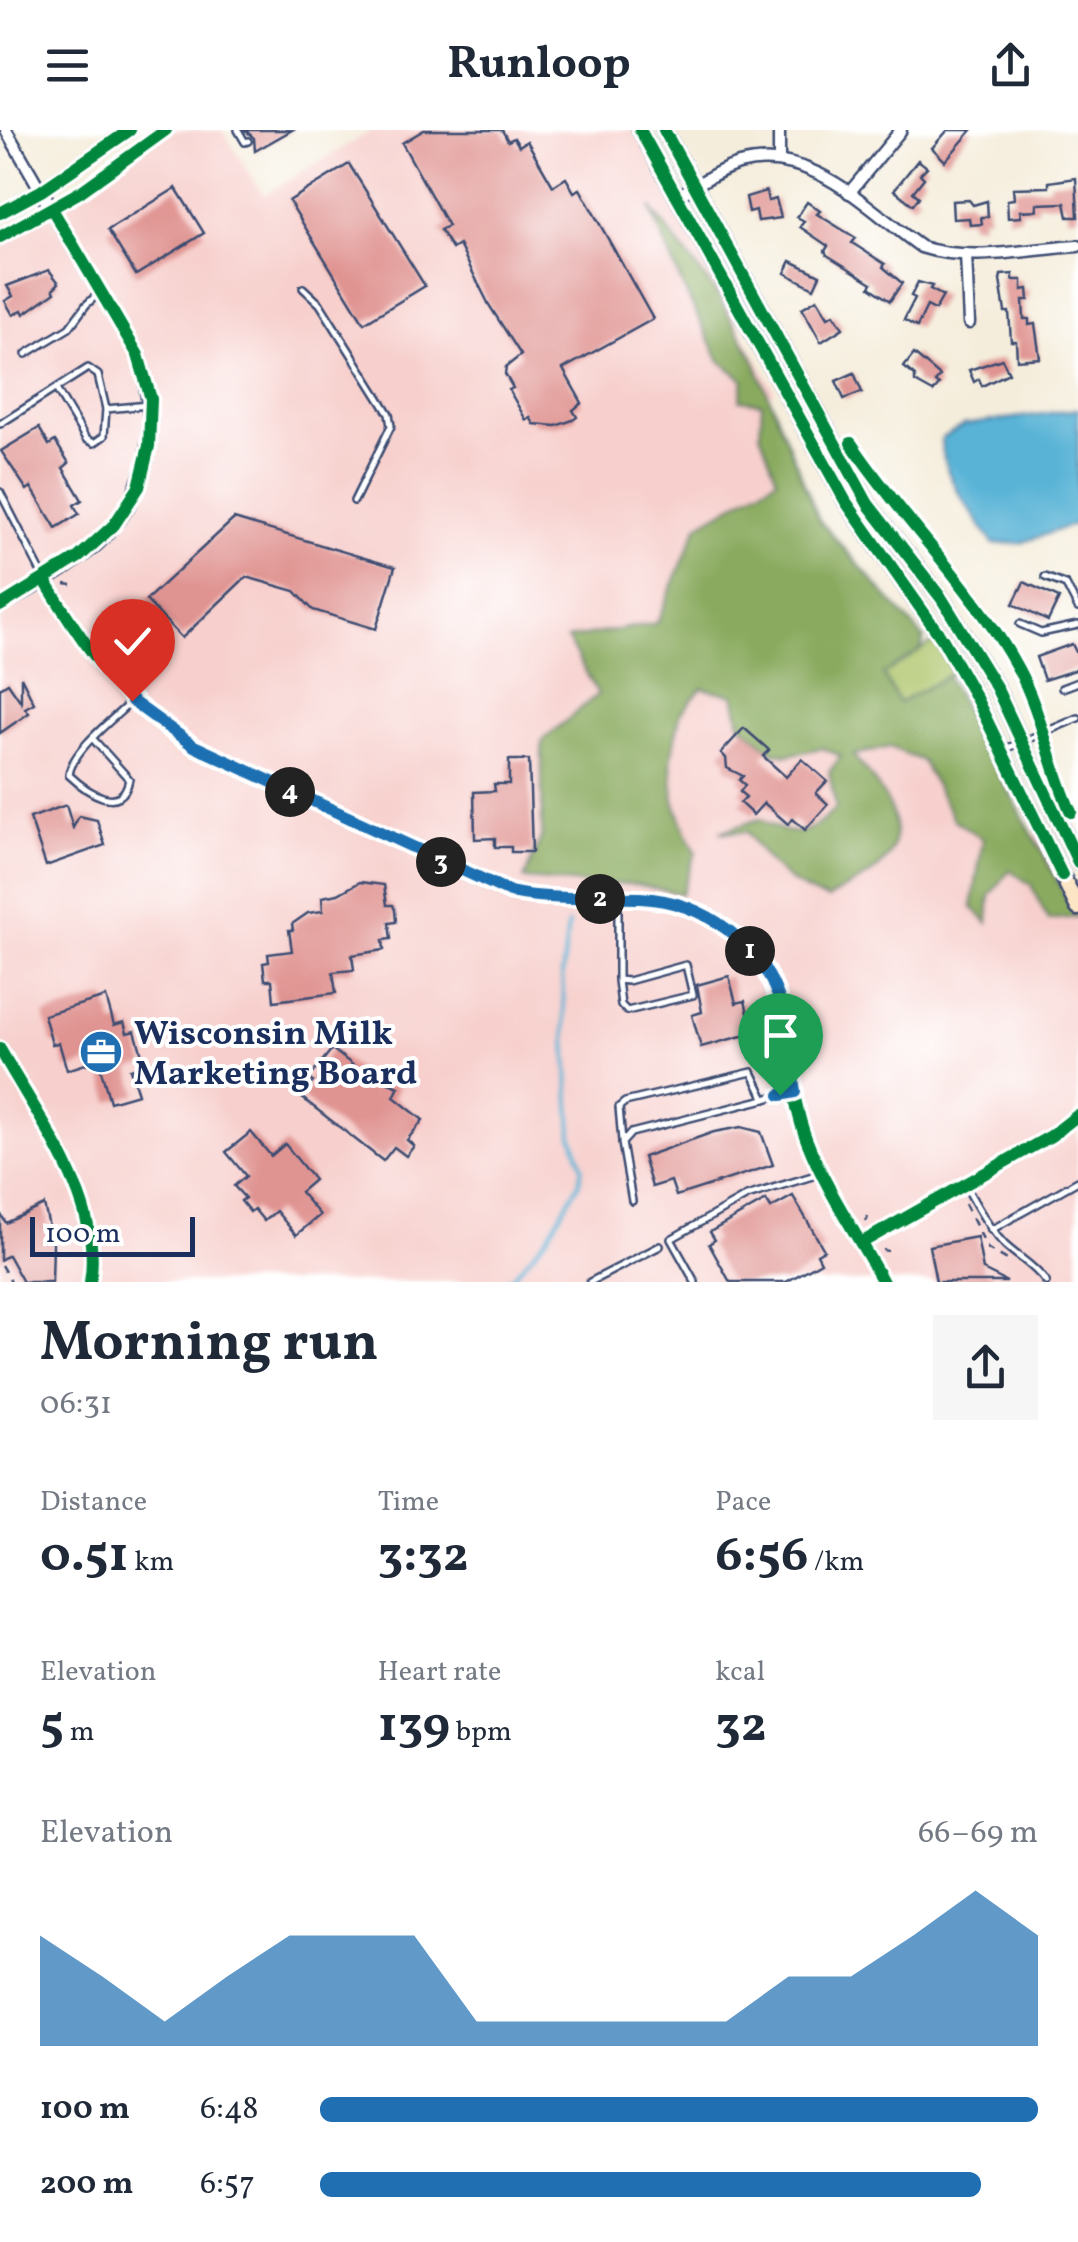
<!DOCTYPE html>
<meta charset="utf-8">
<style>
:root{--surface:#fff;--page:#f6f6f7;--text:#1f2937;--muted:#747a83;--accent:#1f6fb2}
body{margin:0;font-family:Vollkorn,serif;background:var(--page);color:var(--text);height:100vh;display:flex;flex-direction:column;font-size:38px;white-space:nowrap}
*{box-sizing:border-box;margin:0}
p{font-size:32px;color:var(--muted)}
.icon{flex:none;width:55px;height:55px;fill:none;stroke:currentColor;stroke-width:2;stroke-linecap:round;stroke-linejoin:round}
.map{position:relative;height:1152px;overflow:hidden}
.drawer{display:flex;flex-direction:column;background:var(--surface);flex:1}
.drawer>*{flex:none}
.scale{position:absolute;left:30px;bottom:25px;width:165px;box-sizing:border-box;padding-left:10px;border:5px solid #1b2f5e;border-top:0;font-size:28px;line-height:35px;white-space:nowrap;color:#1b2f5e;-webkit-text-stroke:8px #fff;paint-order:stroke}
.pin{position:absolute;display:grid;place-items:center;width:85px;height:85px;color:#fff;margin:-102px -42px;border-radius:50% 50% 50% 0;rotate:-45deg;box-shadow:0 0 10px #0007}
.pin .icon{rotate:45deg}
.km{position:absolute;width:50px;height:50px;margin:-25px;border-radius:50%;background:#222;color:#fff;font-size:28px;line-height:50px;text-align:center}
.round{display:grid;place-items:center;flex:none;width:105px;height:105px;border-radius:0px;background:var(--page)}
.head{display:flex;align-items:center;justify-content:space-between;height:170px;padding:0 40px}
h1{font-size:55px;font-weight:700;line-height:75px}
.metrics{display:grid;grid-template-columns:repeat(3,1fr);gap:15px;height:170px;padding:10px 40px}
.metrics div{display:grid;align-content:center}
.metrics b{font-size:50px;font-weight:700}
.metrics small{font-size:28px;font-weight:400}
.metrics p{font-size:28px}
.chart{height:280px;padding:20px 40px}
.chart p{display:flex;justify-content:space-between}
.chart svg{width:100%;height:180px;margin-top:10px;fill:var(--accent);opacity:.7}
ul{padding:0 40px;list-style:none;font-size:32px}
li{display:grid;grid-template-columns:160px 120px 1fr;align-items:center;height:75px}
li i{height:25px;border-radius:12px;background:var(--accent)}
header{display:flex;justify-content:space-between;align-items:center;height:130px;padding:0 40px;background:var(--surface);font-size:45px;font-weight:700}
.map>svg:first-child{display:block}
.built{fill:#f7d0cd}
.green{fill:#adc56a;stroke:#647a64;stroke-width:2.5}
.forest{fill:#8aaa5e;stroke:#526c5e;stroke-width:2.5}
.water{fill:#58b3d6;stroke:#3a719a;stroke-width:2.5}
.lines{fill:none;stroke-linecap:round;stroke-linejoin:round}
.stream{stroke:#58b3d6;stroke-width:4}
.building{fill:#e09492}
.service-casing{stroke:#3c4c71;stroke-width:10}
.minor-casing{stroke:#3c4c71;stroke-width:15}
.tertiary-casing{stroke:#3c4c71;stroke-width:18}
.secondary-casing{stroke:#3c4c71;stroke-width:19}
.path{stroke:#3c4c71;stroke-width:2.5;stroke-dasharray:8 8;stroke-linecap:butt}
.service{stroke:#fff;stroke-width:5}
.minor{stroke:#fff;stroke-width:10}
.tertiary{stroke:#fff;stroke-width:12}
.secondary{stroke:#fce5c4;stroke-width:14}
.cycleway-casing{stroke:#fff;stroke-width:19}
.cycleway{stroke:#00873e;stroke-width:12}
.route-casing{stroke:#fff;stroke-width:20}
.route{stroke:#1f6fb2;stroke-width:12}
.labels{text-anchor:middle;stroke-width:8;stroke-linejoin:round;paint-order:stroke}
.poi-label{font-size:35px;font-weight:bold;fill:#1b2f5e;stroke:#fff;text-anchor:start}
</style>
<header><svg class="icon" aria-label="menu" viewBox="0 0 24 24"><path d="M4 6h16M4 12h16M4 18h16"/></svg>Runloop<svg class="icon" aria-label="share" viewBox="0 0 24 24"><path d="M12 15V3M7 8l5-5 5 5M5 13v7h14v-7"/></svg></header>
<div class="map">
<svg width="1078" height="1152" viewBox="0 0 1078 1152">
<rect width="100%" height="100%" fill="#fff"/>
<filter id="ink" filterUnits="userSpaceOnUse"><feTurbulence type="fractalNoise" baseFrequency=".01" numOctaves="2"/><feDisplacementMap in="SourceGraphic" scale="20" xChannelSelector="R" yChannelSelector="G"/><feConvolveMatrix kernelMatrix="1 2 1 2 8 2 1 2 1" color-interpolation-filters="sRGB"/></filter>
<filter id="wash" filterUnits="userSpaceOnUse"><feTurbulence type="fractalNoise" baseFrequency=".0048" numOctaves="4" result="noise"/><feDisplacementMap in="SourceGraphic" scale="40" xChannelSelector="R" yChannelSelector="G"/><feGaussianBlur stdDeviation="2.25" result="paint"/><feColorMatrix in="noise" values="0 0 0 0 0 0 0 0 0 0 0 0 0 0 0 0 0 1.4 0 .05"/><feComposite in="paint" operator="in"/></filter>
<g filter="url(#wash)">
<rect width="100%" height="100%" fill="#f5eddb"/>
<polygon class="built" points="166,0 222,0 264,65 373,0 640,0 671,54 671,73 775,261 762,273 777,350 698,395 862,605 922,631 964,679 1045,707 1078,775 1078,1152 0,1152 0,107"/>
<polygon class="green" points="937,510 954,542 899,574 883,544"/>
<path class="forest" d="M650,77L717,164L753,227L819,390L924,508L921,520L883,544L899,573L947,546L1077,787L1048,790L1031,755L1010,740L990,766L988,793L972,777L983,709L954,690L922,631L890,617L853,625C885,661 921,709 869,745C855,754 841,759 828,769C790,758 768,735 747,702H720L759,689C794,709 808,707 836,678L829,642L841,626L822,618L787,625L773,622L740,593L734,565L702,558L680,584L671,631L674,670L685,700L696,722L681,764L635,754H583L524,749L542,705V611L598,564L567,509L657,493L698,395L777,349L760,303L762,273L740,270L744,250L720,231L682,155Z"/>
<path class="water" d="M1078,279V393L1021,413L993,414C974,383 939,346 942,308L964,295Z"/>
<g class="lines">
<polyline class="stream" points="503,1152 512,1147 548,1106 579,1053 582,1036 572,1005 562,846 568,794"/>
</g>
<g id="blocks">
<g class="building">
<polygon points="245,0 292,0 255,21 254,8"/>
<polygon points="424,0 502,0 508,11 514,8 519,16 527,11 553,56 566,48 574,62 580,59 653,189 563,239 582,273 573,280 577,287 573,290 556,296 534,294 530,287 526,290 509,260 513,258 505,244 506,237 521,225 489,175 459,115 452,119 440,100 448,96 402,13"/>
<polygon points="948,0 972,0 945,31 932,18"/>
<polygon points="918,30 927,37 920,44 924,48 913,62 919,67 913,75 894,60"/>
<polygon points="349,34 425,156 364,193 289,71"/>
<polygon points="1076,48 1078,87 1068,87 1065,73 1037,74 1037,80 1020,81 1021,87 1008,88 1007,70 1014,69 1013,58 1049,57 1049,52"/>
<polygon points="176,58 204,103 136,145 108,100"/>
<polygon points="766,61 768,71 776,69 781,88 758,91 756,80 749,82 746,67"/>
<polygon points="969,70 973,75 987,71 988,87 981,87 982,94 970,95 969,88 953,89 952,71"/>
<polygon points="807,72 820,81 817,84 856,108 852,113 885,134 883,137 902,153 890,171 870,157 872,153 827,125 825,121 828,116 800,97 804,91 797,87"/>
<polygon points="791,131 820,145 814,158 785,143"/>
<polygon points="49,140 59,153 53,159 55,162 24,184 22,180 13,185 5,171 13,166 7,156"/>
<polygon points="1013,144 1013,150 1022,150 1022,160 1028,159 1029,170 1023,170 1024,189 1029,189 1029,195 1035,194 1040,228 1017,230 1016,211 1011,211 1009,182 1005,182 1000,150 1001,145"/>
<polygon points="918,152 932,156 930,159 943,166 935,180 927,176 917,197 904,190 915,168 911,166"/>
<polygon points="817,169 828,187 834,184 843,198 821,212 802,178"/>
<polygon points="914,224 940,246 935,252 939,255 933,262 915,252 915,246 904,237"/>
<polygon points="1002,229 1009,243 982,256 979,249 974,252 969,240"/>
<polygon points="854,243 862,262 844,269 836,251"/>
<polygon points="39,298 49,315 55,311 69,333 63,338 82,370 74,375 79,384 56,398 31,357 27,360 1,321"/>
<polygon points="234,389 395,437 376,499 313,480 295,461 246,447 182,508 146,470"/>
<polygon points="1024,452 1059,468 1048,491 1013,474"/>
<polygon points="1072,514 1078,526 1078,539 1044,550 1036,527"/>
<polygon points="21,547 34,573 25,578 29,583 0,603 0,558 8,553 21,572"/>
<polygon points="744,598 769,620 763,626 786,647 802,629 827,651 816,663 828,674 805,700 793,689 788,694 764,673 753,685 740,673 746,667 740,662 745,655 739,650 743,646 727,638 726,628 721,623"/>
<polygon points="509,630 529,630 532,722 511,722 511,717 495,717 495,708 475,709 474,662 495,661 494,654 509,654"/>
<polygon points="66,675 73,698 79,686 97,690 105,715 46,736 30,688"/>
<polygon points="360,752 384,755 387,775 393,775 395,780 396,792 389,793 391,809 383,810 384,820 352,825 354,840 333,842 336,863 274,871 272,850 265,850 263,833 269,832 268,824 292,821 289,800 293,800 292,794 308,783 323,781 322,767 338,764"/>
<polygon points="729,846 736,873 745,871 753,903 701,917 692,885 702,882 697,855"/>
<polygon points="106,867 114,895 124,892 127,903 135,901 145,935 130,939 138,964 110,972 98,930 67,940 59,913 52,914 44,885"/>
<polygon points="332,919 363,943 399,957 394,967 423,990 407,1010 414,1016 406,1026 394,1017 383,1031 301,967 313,952 308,949"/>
<polygon points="741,997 761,1002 773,1035 676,1066 671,1051 652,1057 643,1027 714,1002"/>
<polygon points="251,1002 271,1026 285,1014 314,1050 300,1062 320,1085 296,1105 276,1081 264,1091 254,1079 250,1082 241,1071 245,1068 234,1056 246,1046 226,1022"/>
<polygon points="793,1066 824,1120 817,1124 821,1132 786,1152 730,1152 709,1114 715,1110 710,1102 766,1070 771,1078"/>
<polygon points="44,1075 53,1114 52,1152 23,1152 8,1125 0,1130 0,1083 6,1093"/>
<polygon points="977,1107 983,1140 1007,1152 936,1152 929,1116"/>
</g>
</g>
</g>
<g filter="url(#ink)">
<use href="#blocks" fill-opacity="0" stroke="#3c4c71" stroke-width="2.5"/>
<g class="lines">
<g class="service-casing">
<g id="service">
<polyline points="238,0 245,12 248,11"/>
<polyline points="303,158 320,174 389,284 391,296 354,371"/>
<polyline points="26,224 69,198 86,175 100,162"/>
<polyline points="56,259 86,309 94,313 104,306 106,279"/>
<polyline points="0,294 88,238 98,245 106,279 148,275"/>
<polyline points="0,362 44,448"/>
<polyline points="1045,447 1066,455 1078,478"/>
<polyline points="1020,494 1041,503 1078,495"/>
<polyline points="1062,558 1078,552"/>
<path d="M93,609L129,649C122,686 87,662 69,645C71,621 114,588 132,571"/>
<polyline points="1003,620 1078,588"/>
<polyline points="618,850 621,875 627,881 693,865 686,835 628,851 618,850 618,771"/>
<polyline points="622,1011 619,977 625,972 752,942 765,969"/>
<path d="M965,1055C977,1076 988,1098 1005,1115C1019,1128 1035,1136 1046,1152"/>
<polyline points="632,1071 622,1013 631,1003 792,962"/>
<polyline points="991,1100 1078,1051"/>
<polyline points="590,1152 660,1116"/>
<polyline points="695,1152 671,1109 747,1066 819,1044"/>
</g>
</g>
<g class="minor-casing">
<g id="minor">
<polyline points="6,0 41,61"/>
<polyline points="779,31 779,0"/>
<polyline points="849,63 901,0"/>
<path d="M678,66C697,55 718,40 739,34C811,14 868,80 921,117C970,133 1028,119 1078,116"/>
<polyline points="966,124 969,193"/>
<polyline points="861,1113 1051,1006 1078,985"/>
</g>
</g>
<g class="tertiary-casing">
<g id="tertiary">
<polyline points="0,83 41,61 130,0"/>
<polyline points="0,107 80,62 166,0"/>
<path d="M44,449C87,519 122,573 194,617L510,763C567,774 628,759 684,777C707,784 725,796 742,812C799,868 780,943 807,1011C826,1060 858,1106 883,1152"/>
<path d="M0,476C33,456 70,438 98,412C151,363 162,291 138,225L41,61"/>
<path d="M0,919C37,987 104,1072 90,1152"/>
</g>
</g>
<g class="secondary-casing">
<g id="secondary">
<polyline points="640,0 846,372 943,510 976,568 1078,778"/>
<polyline points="664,0 868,374 942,469 996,557 1078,732"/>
</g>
</g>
<g class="path">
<polyline points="65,454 72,455"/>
<polyline points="965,1074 988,1119 1011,1132"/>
<polyline points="866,1091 868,1086"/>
<polyline points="883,1120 888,1121"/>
<polyline points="1,1135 11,1152"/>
</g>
<use href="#service" class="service"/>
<use href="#minor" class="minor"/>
<use href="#tertiary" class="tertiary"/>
<use href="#secondary" class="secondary"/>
<g class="cycleway-casing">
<g id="cycleway">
<polyline points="640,0 846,372 943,510 976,568 1062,745"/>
<polyline points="664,0 868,374 942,469 996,557 1078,732"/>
<polyline points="0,83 41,61 130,0"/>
<polyline points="0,107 80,62 166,0"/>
<path d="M851,313C903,391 973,456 1018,539C1042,583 1050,637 1071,682"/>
<path d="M44,449C87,519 122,573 194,617L510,763C567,774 628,759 684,777C707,784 725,796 742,812C799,868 780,943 807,1011C826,1060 858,1106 883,1152"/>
<polyline points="0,476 79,427 114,395 139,357 149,316 151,269 138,225 52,79"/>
<path d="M0,919C37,987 104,1072 90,1152"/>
<polyline points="861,1113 1051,1006 1078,985"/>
</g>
</g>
<use href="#cycleway" class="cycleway"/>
</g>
</g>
<g class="lines" filter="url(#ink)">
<g class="route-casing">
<path id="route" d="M132,571L194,616L510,762C553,771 596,767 640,768C705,771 764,815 782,878C789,905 791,934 795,962L780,965"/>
</g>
<use href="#route" class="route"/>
</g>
<defs>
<g id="office-disc" transform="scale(2.25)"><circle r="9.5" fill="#1f6fb2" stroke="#fff"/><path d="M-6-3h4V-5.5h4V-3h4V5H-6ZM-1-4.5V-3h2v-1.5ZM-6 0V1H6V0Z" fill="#fff"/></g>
</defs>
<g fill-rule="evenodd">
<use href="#office-disc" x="101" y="922"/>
</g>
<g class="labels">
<g class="poi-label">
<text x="134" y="914">Wisconsin Milk<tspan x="134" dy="40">Marketing Board</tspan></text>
</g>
</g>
</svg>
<div class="scale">100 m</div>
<div class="pin" style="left:780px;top:965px;background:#1e9e55"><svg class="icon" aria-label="arrive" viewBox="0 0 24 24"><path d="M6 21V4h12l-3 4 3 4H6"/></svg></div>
<div class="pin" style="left:132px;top:571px;background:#d93025"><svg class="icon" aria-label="check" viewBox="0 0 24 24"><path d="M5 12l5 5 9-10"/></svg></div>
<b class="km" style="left:750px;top:821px">1</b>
<b class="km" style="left:600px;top:769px">2</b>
<b class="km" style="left:441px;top:732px">3</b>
<b class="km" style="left:290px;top:662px">4</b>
</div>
<section class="drawer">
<div class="head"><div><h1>Morning run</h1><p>06:31</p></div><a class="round"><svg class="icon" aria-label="share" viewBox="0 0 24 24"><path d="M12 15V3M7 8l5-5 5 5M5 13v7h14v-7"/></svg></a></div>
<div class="metrics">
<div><p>Distance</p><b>0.51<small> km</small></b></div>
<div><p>Time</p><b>3:32</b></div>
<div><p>Pace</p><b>6:56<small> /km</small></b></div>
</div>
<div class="metrics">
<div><p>Elevation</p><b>5<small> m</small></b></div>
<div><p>Heart rate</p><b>139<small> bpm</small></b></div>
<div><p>kcal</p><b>32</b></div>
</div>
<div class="chart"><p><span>Elevation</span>66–69 m</p>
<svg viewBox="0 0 160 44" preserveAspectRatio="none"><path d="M0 44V17L10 27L20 38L30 27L40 17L50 17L60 17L70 38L80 38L90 38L100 38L110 38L120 27L130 27L140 17L150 6L160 17V44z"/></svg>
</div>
<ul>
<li><b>100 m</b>6:48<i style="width:100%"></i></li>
<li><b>200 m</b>6:57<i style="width:92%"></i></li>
</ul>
</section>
